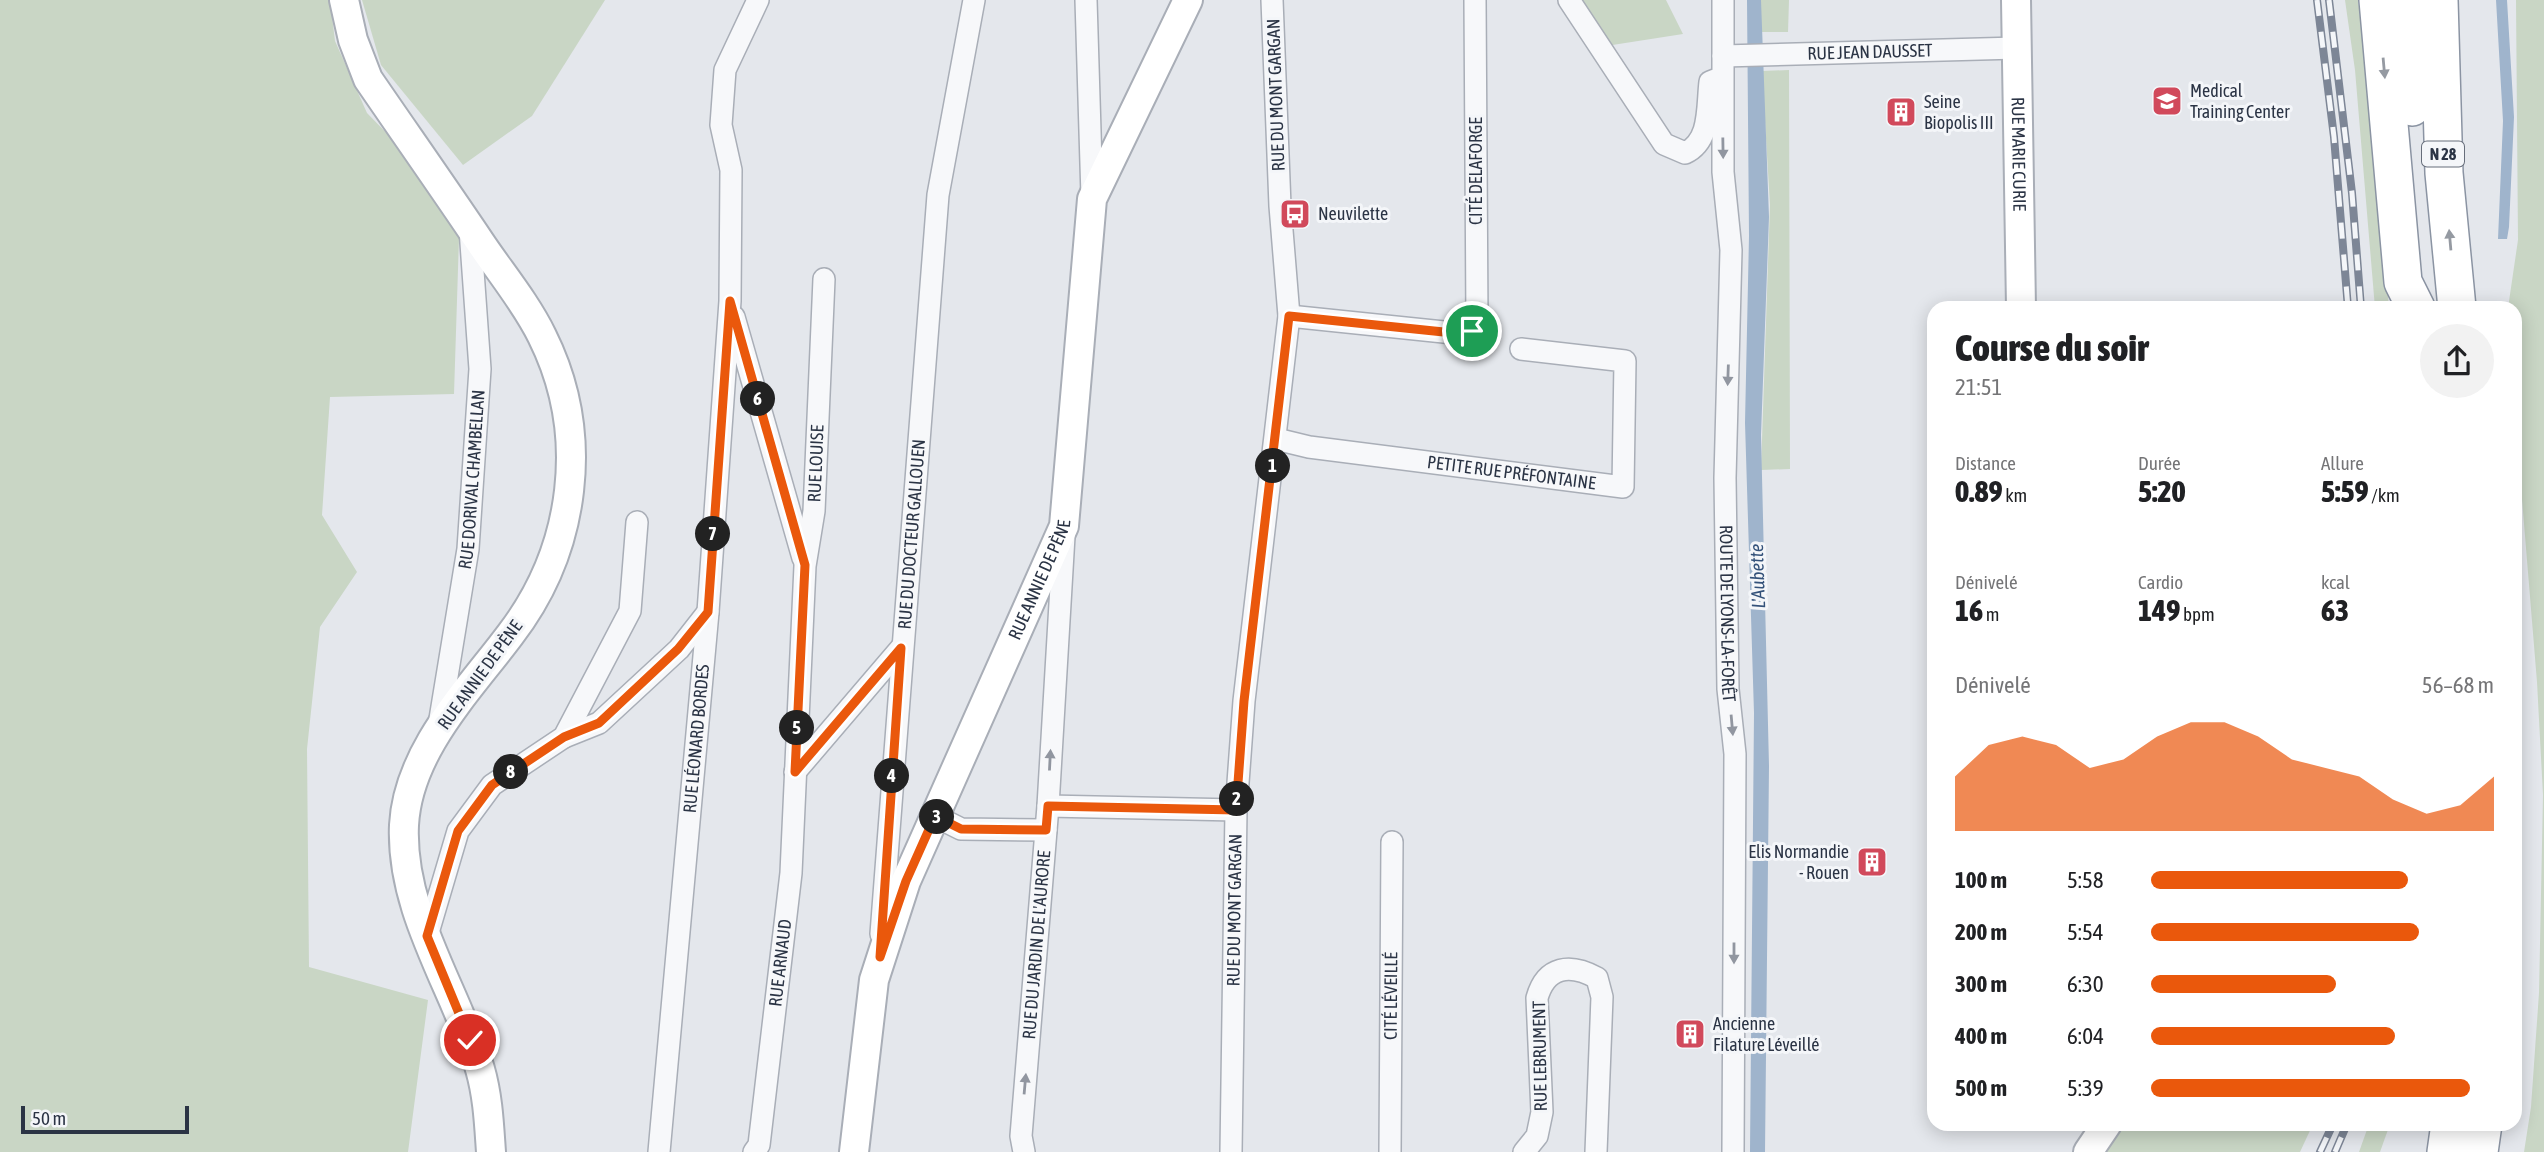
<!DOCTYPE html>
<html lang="fr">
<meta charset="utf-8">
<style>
:root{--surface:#fff;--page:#f2f2f2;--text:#202124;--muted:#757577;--accent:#ea580c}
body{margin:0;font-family:"Asap Condensed",sans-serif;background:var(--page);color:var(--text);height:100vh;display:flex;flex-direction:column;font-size:26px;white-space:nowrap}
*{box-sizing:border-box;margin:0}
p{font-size:23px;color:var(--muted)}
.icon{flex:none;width:38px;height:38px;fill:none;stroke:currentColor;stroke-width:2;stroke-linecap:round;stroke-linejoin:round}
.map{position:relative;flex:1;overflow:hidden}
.side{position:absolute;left:1927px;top:301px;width:595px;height:830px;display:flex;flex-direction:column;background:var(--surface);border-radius:21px;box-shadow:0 4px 18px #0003}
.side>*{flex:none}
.scale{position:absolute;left:21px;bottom:18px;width:168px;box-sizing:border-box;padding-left:7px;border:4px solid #2b3445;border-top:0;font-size:19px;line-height:24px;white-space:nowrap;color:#2b3445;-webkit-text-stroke:5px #f4f6f9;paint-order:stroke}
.pin{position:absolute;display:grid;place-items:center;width:60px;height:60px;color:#fff;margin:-30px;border:4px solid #fff;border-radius:50%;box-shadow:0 2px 7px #0007}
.km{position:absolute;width:35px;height:35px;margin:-18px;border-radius:50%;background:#222;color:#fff;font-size:19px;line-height:35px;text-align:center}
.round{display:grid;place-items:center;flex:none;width:74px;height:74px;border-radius:37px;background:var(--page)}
.summary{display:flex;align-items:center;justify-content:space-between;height:119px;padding:0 28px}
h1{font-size:38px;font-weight:800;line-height:52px}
.stats{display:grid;grid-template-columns:repeat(3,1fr);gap:10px;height:119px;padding:7px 28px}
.stats div{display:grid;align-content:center}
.stats b{font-size:30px;font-weight:800}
.stats small{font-size:19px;font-weight:400}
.stats p{font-size:19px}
.chart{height:196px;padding:14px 28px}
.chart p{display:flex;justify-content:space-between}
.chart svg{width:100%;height:126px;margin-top:7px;fill:var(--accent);opacity:.7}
ul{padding:0 28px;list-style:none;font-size:23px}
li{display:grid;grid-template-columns:112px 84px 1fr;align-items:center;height:52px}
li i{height:18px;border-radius:9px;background:var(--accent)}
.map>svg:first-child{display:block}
.green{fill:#c9d6c5}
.water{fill:#9fb4cc}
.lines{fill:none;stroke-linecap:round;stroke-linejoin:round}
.street-casing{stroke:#a9aeb7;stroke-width:24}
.secondary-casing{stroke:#a9aeb7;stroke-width:32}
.highway-casing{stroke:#8b94a3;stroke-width:40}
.street{stroke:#f7f8fa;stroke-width:21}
.secondary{stroke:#fff;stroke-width:28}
.highway{stroke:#fff;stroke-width:37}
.rail-casing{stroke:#7d8696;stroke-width:8}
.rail{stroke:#f4f6f9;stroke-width:5;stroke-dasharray:16;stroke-linecap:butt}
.oneway{fill:#959aa2}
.oneway2{fill:#9196a0}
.route-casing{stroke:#fff;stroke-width:14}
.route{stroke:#ea580c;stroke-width:9}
.labels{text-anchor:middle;stroke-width:6;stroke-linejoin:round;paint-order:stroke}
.shield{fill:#f4f6f9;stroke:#676e7b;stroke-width:2}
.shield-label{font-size:16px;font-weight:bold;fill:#2b3445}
.street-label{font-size:18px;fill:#2b3445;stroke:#f4f6f9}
.poi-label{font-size:18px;fill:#2b3445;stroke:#f4f6f9;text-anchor:start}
.water-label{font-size:19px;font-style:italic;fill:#34527a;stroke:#f4f6f9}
</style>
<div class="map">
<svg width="2544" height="1152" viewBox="0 0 2544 1152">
<rect width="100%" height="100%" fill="#e4e7ec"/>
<g class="green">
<polygon points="0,0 330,0 335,41 367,113 410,157 459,238 454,394 330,397 322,515 357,572 320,627 307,749 309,967 428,1000 408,1152 0,1152"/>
<polygon points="362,0 605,0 532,116 463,165 381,65"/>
<polygon points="1576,0 1666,0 1683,34 1606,46"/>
<polygon points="1761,0 1789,0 1788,32 1761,32"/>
<polygon points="2345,0 2358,0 2373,124 2389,308 2375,308 2355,70"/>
<polygon points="2516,0 2544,0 2544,1152 2524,1152 2531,1107 2539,993 2543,795 2537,682 2515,414 2515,308 2508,308 2518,240"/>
<polygon points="1789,70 1790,469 1761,470 1770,205 1762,71"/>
<polygon points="2126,1124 2313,1124 2300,1152 2103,1152"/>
<polygon points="2369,1124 2390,1124 2380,1152 2359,1152"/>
</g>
<g class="water">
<polygon points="1747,0 1761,0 1769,217 1761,435 1769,766 1765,1152 1750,1152 1754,713 1745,423 1749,236"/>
<polygon points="2496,0 2507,0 2514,117 2509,227 2507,239 2498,239 2503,121"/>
</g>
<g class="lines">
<g class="street-casing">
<g id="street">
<polyline points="1086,0 1092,197"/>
<path d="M1569,0L1664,144L1685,153C1711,141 1707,107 1710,82L1715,80"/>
<path id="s1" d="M1723,0V172L1731,250L1725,478L1728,689L1735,754L1733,1152"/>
<path id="s2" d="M1723,56L2017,48"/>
<polyline points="1289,316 1463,334 1472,331 1477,321 1475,0"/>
<polyline points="734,317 803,558"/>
<path id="s3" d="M1276,439L1309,447L1623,487L1625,361L1521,349"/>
<path id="s4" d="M439,725L468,549L480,369L470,229"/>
<polyline points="564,737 599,723 679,649 708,612"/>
<polyline points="795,772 901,648"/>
<polyline points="1048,806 1236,810"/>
<polyline points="935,816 961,829 1046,830"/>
<path id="s5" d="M881,934L938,195L974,0"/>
<polyline points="427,936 458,831 492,785 564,737 630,611 637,522"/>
<path id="s6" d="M659,1152L708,612L730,301L731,170L721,125L725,70L758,0"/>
<path id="s7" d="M754,1152L759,1145L791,873L805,566L814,511L824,279"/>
<path id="s8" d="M1024,1152L1021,1136L1048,806L1064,536"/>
<path id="s9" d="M1231,1152L1236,810L1244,701L1289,316L1280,206L1272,0"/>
<path id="s10" d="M1390,1152L1392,842"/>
<path d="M1524,1152L1537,1136L1542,1112L1537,998C1546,966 1570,963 1597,978L1602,997L1596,1152"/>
</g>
</g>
<g class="secondary-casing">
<g id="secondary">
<path d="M344,0L353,40L368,79C405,133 443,187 480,242C500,272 526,303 542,336C591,434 576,549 510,635C468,691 408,751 404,825C400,912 456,989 480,1069C488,1097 489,1124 491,1152"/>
<path id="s11" d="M2016,0L2021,308"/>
<path id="s12" d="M854,1152L874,980L906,881L1064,526L1092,199L1188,0"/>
<polyline points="2088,1152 2107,1124"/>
</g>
</g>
<g class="highway-casing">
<g id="highway">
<polyline points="2378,0 2403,282 2416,308"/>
<polyline points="2408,0 2412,107"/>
<polyline points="2439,0 2444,173 2457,308"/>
<polyline points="2446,1152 2450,1124"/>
<polyline points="2479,1152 2483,1124"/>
</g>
</g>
<use href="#street" class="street"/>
<use href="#secondary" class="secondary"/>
<use href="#highway" class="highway"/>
<g class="rail-casing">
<g id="rail">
<polyline points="2317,0 2334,137 2348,308"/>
<polyline points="2329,0 2352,193 2361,308"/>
<polyline points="2320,1152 2333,1124"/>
<polyline points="2335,1152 2347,1124"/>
</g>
</g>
<use href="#rail" class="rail"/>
</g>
<defs><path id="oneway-solid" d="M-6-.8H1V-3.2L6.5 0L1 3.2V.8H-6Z" transform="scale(1.75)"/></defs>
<g class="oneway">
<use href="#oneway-solid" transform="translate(2384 68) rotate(85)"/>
<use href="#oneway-solid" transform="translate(2450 240) rotate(-95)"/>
</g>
<g class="oneway2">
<use href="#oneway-solid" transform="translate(1723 148) rotate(89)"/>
<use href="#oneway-solid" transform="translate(1728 375) rotate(92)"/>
<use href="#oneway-solid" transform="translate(1732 725) rotate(85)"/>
<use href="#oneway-solid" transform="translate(1050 760) rotate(-87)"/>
<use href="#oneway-solid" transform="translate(1734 953) rotate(90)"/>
<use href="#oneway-solid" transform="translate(1025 1084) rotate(-85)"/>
</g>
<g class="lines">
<g class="route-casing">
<polyline id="route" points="470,1040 427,936 458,831 492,785 564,737 599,723 678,649 708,612 730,301 805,565 795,772 901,648 880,957 906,881 935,816 961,829 1046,830 1048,806 1236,810 1244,701 1289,316 1463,334 1472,331"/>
</g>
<use href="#route" class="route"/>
</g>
<defs>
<g id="university-square" transform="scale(1.575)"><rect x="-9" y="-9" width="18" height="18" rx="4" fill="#d1495b" stroke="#f4f6f9"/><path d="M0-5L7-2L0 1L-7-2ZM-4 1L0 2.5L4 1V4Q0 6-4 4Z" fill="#fff"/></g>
<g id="building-square" transform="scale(1.575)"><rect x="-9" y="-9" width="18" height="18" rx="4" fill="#d1495b" stroke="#f4f6f9"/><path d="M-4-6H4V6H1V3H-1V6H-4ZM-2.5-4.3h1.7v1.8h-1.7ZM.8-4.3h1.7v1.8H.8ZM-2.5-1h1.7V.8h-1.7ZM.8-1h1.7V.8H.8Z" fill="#fff"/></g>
<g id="bus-square" transform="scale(1.575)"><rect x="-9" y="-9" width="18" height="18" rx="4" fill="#d1495b" stroke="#f4f6f9"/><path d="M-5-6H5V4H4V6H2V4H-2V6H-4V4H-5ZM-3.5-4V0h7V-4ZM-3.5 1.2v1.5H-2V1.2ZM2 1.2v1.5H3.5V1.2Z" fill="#fff"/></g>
</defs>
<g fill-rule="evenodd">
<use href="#university-square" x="2167" y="101"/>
<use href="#building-square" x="1901" y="112"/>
<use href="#bus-square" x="1295" y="214"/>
<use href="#building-square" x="1872" y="862"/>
<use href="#building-square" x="1690" y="1034"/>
</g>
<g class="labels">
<rect class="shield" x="2422" y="141.5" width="42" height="25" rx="5"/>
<g class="shield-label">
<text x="2443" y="160">N 28</text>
</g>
<g class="street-label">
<text dy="6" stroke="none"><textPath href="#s2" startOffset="147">RUE JEAN DAUSSET</textPath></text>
<text transform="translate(1276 95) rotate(-92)" y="6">RUE DU MONT GARGAN</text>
<text dy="6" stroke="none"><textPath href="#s11" startOffset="154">RUE MARIE CURIE</textPath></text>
<text transform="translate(1476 171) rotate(-90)" y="6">CITÉ DELAFORGE</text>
<text dy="6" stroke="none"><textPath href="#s7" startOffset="693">RUE LOUISE</textPath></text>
<text dy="6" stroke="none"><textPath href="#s3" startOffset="238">PETITE RUE PRÉFONTAINE</textPath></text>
<text dy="6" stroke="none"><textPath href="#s4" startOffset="248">RUE DORIVAL CHAMBELLAN</textPath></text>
<text dy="6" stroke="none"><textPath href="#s5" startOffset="401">RUE DU DOCTEUR GALLOUEN</textPath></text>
<text dy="6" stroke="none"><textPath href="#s12" startOffset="607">RUE ANNIE DE PÈNE</textPath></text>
<text dy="6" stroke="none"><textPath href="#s1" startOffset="614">ROUTE DE LYONS-LA-FORÊT</textPath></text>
<text transform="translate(480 675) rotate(-54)" y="6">RUE ANNIE DE PÈNE</text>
<text dy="6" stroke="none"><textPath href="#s6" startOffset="415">RUE LÉONARD BORDES</textPath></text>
<text dy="6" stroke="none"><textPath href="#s9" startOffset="242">RUE DU MONT GARGAN</textPath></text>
<text dy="6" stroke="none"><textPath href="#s8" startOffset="208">RUE DU JARDIN DE L'AURORE</textPath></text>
<text dy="6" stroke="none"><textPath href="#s7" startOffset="192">RUE ARNAUD</textPath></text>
<text dy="6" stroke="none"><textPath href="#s10" startOffset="156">CITÉ LÉVEILLÉ</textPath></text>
<text transform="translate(1540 1056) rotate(-91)" y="6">RUE LEBRUMENT</text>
</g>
<g class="poi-label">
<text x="2190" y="97">Medical<tspan x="2190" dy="21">Training Center</tspan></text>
<text x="1924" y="108">Seine<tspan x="1924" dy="21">Biopolis III</tspan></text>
<text x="1318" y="220">Neuvilette</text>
<text x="1849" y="858" text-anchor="end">Elis Normandie<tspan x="1849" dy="21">- Rouen</tspan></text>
<text x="1713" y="1030">Ancienne<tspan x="1713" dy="21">Filature Léveillé</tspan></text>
</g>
<g class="water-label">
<text transform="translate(1757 576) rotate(-92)" y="7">L'Aubette</text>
</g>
</g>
</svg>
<div class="scale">50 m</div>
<div class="pin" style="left:1472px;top:331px;background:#1e9e55"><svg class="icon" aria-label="arrive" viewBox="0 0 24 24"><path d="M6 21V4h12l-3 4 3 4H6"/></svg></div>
<div class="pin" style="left:470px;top:1040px;background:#d93025"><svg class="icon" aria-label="check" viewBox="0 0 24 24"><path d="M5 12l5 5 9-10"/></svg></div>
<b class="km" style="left:1273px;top:466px">1</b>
<b class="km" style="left:1237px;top:799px">2</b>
<b class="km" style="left:937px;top:817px">3</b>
<b class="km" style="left:892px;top:776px">4</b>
<b class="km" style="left:797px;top:728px">5</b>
<b class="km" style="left:758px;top:399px">6</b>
<b class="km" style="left:713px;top:534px">7</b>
<b class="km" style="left:511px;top:772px">8</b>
<section class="side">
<div class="summary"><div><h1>Course du soir</h1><p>21:51</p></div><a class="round"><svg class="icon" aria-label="share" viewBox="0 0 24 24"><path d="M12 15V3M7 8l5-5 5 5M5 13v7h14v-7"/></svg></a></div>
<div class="stats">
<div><p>Distance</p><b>0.89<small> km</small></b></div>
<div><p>Durée</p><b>5:20</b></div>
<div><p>Allure</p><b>5:59<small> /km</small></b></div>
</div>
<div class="stats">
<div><p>Dénivelé</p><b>16<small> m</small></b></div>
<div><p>Cardio</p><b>149<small> bpm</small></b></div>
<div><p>kcal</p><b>63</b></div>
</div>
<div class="chart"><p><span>Dénivelé</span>56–68 m</p>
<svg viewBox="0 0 160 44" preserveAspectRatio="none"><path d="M0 44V25L10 14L20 11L30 14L40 22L50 19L60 11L70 6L80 6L90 11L100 19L110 22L120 25L130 33L140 38L150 35L160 25V44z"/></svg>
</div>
<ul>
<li><b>100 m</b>5:58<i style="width:75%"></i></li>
<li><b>200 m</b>5:54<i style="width:78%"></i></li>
<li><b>300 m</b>6:30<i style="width:54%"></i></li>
<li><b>400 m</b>6:04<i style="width:71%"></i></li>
<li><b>500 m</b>5:39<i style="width:93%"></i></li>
</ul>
</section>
</div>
